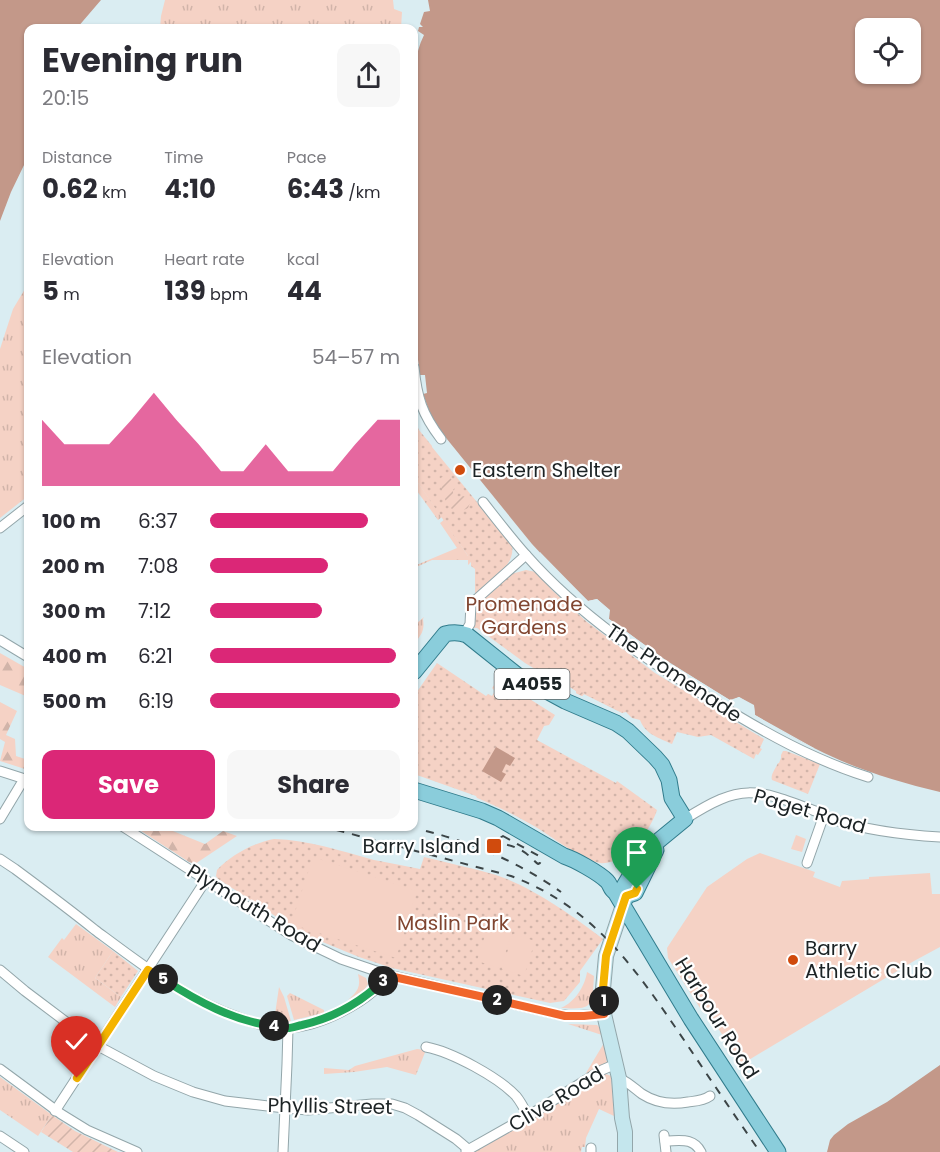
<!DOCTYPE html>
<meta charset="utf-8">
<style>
:root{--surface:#fff;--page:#f7f7f7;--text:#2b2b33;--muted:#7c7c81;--accent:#db2777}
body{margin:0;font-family:Poppins,sans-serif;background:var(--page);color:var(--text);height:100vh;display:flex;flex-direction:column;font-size:22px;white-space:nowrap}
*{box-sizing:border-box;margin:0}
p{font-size:20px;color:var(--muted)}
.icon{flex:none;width:33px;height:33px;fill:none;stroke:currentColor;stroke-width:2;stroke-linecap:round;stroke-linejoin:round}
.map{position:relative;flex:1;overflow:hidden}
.panel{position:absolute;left:24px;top:24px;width:394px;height:807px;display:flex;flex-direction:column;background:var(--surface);border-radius:12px;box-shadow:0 2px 4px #0004}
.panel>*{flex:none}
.controls{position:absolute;left:855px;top:18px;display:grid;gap:12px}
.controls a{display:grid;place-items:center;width:66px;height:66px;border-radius:12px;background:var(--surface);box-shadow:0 2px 4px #0004;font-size:30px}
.pin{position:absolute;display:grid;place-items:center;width:51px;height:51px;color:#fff;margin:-62px -26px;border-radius:50% 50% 50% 0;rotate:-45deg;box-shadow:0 0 6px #0007}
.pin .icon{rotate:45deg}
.km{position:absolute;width:30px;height:30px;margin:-15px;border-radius:50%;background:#222;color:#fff;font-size:16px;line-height:30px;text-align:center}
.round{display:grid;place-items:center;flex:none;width:63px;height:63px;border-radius:12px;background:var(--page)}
.summary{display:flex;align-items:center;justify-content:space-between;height:102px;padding:0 18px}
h1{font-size:33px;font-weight:700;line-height:45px}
.stats{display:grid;grid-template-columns:repeat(3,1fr);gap:9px;height:102px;padding:6px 18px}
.stats div{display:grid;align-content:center}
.stats b{font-size:26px;font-weight:700}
.stats small{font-size:16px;font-weight:400}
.stats p{font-size:16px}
.chart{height:168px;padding:12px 18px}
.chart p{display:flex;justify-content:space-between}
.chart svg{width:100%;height:108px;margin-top:6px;fill:var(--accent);opacity:.7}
.cta{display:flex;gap:12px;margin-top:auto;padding:12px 18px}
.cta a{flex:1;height:69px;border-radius:12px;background:var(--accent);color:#fff;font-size:24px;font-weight:700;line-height:69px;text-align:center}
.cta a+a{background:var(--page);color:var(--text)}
ul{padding:0 18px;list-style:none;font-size:20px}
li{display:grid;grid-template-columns:96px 72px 1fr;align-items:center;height:45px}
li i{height:15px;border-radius:8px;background:var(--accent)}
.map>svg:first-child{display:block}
.grass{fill:url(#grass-tufts)}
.forest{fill:url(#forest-firs)}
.park{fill:url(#park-dots)}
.garden{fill:url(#garden-furrows)}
.pitch{fill:#f5d2c5}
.water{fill:#c39889;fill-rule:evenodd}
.pier{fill:#daedf2}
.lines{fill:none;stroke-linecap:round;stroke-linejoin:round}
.street-casing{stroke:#93a6aa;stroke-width:11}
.secondary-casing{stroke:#93a6aa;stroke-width:16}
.primary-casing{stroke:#317c8c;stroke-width:17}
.street{stroke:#fff;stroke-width:9}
.secondary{stroke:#c4e6ed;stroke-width:14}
.primary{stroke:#8acddb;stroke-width:15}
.rail{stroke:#3c4547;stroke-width:2;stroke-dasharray:8 8;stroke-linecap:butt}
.split-1-casing{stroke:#fff;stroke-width:12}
.split-2-casing{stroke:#fff;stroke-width:12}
.split-3-casing{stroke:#fff;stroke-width:12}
.split-4-casing{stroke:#fff;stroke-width:12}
.split-5-casing{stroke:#fff;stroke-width:12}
.split-6-casing{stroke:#fff;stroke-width:12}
.split-1{stroke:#f5b400;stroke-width:8}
.split-2{stroke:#f0652b;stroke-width:8}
.split-3{stroke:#f0652b;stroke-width:8}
.split-4{stroke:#22a559;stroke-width:8}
.split-5{stroke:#22a559;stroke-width:8}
.split-6{stroke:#f5b400;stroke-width:8}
.poi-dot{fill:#d04b0d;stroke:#fff;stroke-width:2}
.labels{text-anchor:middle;stroke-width:4.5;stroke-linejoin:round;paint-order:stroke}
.shield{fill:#fff;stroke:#606566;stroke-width:1.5}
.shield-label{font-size:18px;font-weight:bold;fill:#1c2325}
.poi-label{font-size:20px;fill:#1c2325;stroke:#fff;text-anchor:start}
.park-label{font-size:20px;fill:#804530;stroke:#fff}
.street-label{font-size:20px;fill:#1c2325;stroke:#fff}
</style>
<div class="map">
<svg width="940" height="1152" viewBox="0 0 940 1152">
<defs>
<pattern id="grass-tufts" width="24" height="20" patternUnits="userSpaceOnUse" patternTransform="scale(1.5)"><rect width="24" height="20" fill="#f5d2c5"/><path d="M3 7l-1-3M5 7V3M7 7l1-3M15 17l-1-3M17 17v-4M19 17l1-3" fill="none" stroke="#d1b4a9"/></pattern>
<pattern id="forest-firs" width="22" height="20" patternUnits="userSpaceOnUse" patternTransform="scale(1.5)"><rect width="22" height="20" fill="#f5d2c5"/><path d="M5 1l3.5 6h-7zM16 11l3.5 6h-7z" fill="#d1b4a9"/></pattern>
<pattern id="park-dots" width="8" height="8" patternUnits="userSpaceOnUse" patternTransform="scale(1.5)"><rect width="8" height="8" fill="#f5d2c5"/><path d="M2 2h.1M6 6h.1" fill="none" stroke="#d1b4a9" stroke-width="1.8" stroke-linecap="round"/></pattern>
<pattern id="garden-furrows" width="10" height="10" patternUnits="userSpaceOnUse" patternTransform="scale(1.5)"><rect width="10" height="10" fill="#f5d2c5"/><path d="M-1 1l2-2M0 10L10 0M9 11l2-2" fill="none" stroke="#d1b4a9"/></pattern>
</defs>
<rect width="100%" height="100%" fill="#daedf2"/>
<g class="grass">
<polygon points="165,0 393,0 394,9 402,12 401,28 160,28 161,16"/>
<polygon points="28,284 28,496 0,518 0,349 13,309"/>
<polygon points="414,477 442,517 438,520 414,487"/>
<polygon points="444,520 468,556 468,560 432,560 414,568 414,566 457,548 440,523"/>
<path d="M424,617L423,619C425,631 421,635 414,644V621L417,623Z"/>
<polygon points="76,924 113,951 95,978 121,997 115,1007 48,957 62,938 64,940"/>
<path d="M587,972L594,976C592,1006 594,1010 561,1008C575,1002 585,986 587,972Z"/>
<path d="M358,974L366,978L368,984L365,989L348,1000C358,991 361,987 358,974Z"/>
<polygon points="279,987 284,997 291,1021 286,1022 274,1021"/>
<polygon points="290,993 324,1010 324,1013 294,1020 287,996"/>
<polygon points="568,1024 597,1025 600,1028 602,1035"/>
<polygon points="604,1043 608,1057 606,1061 608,1062 588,1075 586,1073"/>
<polygon points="417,1049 426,1050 416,1075 387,1067 354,1072 324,1074 324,1068 349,1070 355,1066"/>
<polygon points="606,1074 611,1076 614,1116 599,1109 586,1138 585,1147 582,1147 581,1152 471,1152"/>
<polygon points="0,1077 52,1115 38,1136 0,1110"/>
</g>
<g class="forest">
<polygon points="0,653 28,669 28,697 0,685"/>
<polygon points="0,702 17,711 6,735 15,739 16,756 28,760 28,770 0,761 5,742 0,739"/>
<polygon points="135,827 163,827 205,844 223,831 237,836 195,864 189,862"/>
</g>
<g class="park">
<path d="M414,419L419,430L432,446V447L512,545C516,566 489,583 475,596V569L471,566V562L468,565V556L414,477Z"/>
<path d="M526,570L536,572L553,591L587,622L655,673L764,739L760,748L762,749L758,755L756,754L754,759L711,735L698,737L677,732L672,744C659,738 645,734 640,720L632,718L626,712L622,713L584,694L582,696L576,693V691L570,687V682L565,681L563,684L557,680L555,681L525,663L477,628H474L475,605L496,588H497L511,574Z"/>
<path d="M437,663L486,696L488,694L492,696L495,691L492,688L498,679L555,715L549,725L544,726L537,740L616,783L617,781L657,810C651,830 624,866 600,863C582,860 555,839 539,829C519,817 499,807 477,798L476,796L414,774V696Z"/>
<path d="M783,751H786L820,764L808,794L772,780C770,775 776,768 778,763H779L781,758V755Z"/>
<path d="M274,839C309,840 341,851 374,860C390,863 405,866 420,869L424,857C448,863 472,868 496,875C530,886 575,917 603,939L580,971V982L564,1001L550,1003L392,968L359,957L308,936L289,925L218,879L216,876L217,870C231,855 253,843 274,839Z"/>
<polygon points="113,951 138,971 121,997 95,978"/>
</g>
<g class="garden">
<path d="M442,477L450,478L453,481L454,485L456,486L453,490V493L457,497L463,496L468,498L470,503L468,508C447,519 443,495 440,479Z"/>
<path d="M496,588L498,589C497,600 486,602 481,609L476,608L475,625L474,626L475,605Z"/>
<polygon points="571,685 575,686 577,690 581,692 615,707 619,704 623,713 584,694 582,696 576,693 576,691 570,687"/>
<polygon points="52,1115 75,1131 118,1152 73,1152 41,1132"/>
</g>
<g class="pitch">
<polygon points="796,835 806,839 802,852 791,849"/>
<polygon points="760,853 815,872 813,877 840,887 842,881 869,879 869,877 930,873 932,894 940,894 940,947 914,961 742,1064 709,1015 700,1008 668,958 667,948 707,887 747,859"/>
<polygon points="313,857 417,891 396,958 291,924"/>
<polygon points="488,926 512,933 500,968 477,961"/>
<polygon points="513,934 535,941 524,976 502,969"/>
</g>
<g class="water">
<polygon points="0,0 101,0 77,28 28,28 28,137 25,163 11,192 0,221"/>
<path d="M428,0H940V792C898,782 855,769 816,749C795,739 775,727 755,715L754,705L739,697L731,701L664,659L609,619V610L597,599L588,601L559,573L532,544L438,428L431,416L423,394L427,393L425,375H420L414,329V122C416,118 417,104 416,99L414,100C414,77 414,55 424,35L418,31L419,27H423L420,24L424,12L430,11ZM866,28H910V74H866Z"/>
<polygon points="496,747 515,758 510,766 506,764 502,772 506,774 501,782 482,771"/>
<polygon points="940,1065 940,1152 827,1152 830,1140 834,1135 848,1124 887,1102"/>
</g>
<g class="pier">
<polygon points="540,552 588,601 597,599 610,610 609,619 664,659 663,660 607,620 608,610 597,600 588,603 539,554"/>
<polygon points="673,665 730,700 739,697 754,706 755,715 814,748 814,749 753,716 753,706 740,698 730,702 673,666"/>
</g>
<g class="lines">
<g class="street-casing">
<g id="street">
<path d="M414,367C417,398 422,414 441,439"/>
<path d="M483,502C497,520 511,538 526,555C580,616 648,661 717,703C765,733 814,760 868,777"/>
<polyline points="0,528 28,506"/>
<polyline points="464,634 470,624 471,604 526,555"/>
<polyline points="0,640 28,657"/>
<polyline points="0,771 28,780"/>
<polyline points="0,819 24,779"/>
<path d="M685,819C741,783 755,788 815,811C822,813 828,818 835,820C869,831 905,835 940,837"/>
<polyline points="122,826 291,935 341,959 385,974 556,1014 572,1016 604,1014"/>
<path d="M0,859L15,869C42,889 69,909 95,930C142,965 188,1001 243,1019C257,1024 274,1029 288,1028C306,1027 325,1020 341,1012C355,1005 381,990 385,974"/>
<polyline points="807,863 824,815"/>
<polyline points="0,970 25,991 98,1046 154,1076 193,1092 225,1101 285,1108 308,1110 372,1104 392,1104 405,1108 418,1115 456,1139 469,1150"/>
<path d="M426,1047C452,1052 498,1077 516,1096C521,1102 525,1110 528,1116"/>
<polyline points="0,1069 61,1114 87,1130 137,1152"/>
<path d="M619,1078C628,1082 634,1088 642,1094C656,1103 672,1105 688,1102C696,1101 703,1101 710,1096"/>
<polyline points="55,1111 206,880"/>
<polyline points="664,1135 666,1152"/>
<polyline points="0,1136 24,1152"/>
<path d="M665,1141C680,1141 693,1137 701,1152"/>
<polyline points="466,1151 528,1116 602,1070 616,1064"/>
<polyline points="283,1152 287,1064 288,1028"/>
<polyline points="591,1152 591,1148"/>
</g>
</g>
<g class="secondary-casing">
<polyline id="secondary" points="623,905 606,956 603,989 604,1014 619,1078 622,1118 625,1132 625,1152"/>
</g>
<g class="primary-casing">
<g id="primary">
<path d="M414,672L445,634C453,632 459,632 467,635L517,675L565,701L616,723L628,731L655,757L662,765L669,780L672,798L685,819L657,842L651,845L639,861L624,886L626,896L623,904"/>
<path d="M414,790L482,811L498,818L564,856C574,859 599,873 607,881C611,885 610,889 615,892L691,1019L778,1152"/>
<polyline points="626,896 635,893 656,850"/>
</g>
</g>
<use href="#street" class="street"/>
<use href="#secondary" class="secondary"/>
<use href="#primary" class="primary"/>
<g class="rail">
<path d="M321,826L511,876C596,908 637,971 686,1043C710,1079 735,1116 760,1152"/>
<path d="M426,831C474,843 520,863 561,892"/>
<path d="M503,836L539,856L541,860L540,863L538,864C535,862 533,859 530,857C523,849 510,845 500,843V838Z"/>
</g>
</g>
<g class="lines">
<g class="split-1-casing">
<polyline id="split-1" points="604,1001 603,989 606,956 626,896 635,893 637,889"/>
</g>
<g class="split-2-casing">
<polyline id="split-2" points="497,1000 565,1016 584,1016 604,1014 604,1001"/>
</g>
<g class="split-3-casing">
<polyline id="split-3" points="383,981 385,975 497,1000"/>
</g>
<g class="split-4-casing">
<path id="split-4" d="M274,1026C278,1027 283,1028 288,1028C292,1028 297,1026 302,1025C333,1018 359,1004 383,981"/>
</g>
<g class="split-5-casing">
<path id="split-5" d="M163,979C197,1001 233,1021 274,1026"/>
</g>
<g class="split-6-casing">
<polyline id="split-6" points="77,1078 148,970 163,979"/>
</g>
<use href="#split-1" class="split-1"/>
<use href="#split-2" class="split-2"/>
<use href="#split-3" class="split-3"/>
<use href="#split-4" class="split-4"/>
<use href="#split-5" class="split-5"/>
<use href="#split-6" class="split-6"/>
</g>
<g class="poi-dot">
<circle cx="460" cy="470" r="6"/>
<rect x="486" y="838" width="16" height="16" rx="3"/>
<circle cx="793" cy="960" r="6"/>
</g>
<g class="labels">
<rect class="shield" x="494.5" y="669" width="75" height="30" rx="4.5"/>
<g class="shield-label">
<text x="532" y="690">A4055</text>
</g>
<g class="poi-label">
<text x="472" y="477">Eastern Shelter</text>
<text x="480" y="853" text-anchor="end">Barry Island</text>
<text x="805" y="955">Barry<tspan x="805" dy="23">Athletic Club</tspan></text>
</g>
<g class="park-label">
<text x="524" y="611">Promenade<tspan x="524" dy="23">Gardens</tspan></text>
<text x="453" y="930">Maslin Park</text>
</g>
<g class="street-label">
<text transform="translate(674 673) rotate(34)" y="7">The Promenade</text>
<text transform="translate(810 811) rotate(16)" y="7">Paget Road</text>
<text transform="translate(254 908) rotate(31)" y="7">Plymouth Road</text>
<text transform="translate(717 1018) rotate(58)" y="7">Harbour Road</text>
<text transform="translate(556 1099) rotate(-31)" y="7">Clive Road</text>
<text transform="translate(330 1106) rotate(1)" y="7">Phyllis Street</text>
</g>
</g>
</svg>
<div class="controls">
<a><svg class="icon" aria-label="locate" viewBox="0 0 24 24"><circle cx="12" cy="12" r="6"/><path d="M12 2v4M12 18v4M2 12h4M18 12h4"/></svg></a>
</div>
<div class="pin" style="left:637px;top:889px;background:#1e9e55"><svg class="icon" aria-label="arrive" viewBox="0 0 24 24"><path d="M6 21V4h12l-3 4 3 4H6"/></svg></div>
<div class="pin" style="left:77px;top:1078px;background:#d93025"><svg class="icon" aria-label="check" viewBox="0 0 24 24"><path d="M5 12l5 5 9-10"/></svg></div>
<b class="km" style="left:604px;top:1001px">1</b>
<b class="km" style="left:497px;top:1000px">2</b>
<b class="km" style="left:383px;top:981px">3</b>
<b class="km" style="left:274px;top:1026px">4</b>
<b class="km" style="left:163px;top:979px">5</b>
<section class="panel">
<div class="summary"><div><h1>Evening run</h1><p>20:15</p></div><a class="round"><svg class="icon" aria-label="share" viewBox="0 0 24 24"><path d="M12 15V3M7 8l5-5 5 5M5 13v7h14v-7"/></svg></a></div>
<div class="stats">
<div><p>Distance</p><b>0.62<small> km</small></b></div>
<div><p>Time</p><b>4:10</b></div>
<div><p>Pace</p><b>6:43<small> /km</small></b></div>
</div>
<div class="stats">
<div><p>Elevation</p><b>5<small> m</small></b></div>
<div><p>Heart rate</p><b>139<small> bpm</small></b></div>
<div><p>kcal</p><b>44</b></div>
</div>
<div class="chart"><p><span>Elevation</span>54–57 m</p>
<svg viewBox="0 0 160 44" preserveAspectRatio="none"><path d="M0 44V17L10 27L20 27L30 27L40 17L50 6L60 17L70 27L80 38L90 38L100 27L110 38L120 38L130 38L140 27L150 17L160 17V44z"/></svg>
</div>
<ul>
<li><b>100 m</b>6:37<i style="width:83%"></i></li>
<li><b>200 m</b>7:08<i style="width:62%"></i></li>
<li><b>300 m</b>7:12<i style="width:59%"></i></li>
<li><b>400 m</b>6:21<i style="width:98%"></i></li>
<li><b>500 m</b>6:19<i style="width:100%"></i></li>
</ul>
<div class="cta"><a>Save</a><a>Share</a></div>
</section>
</div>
